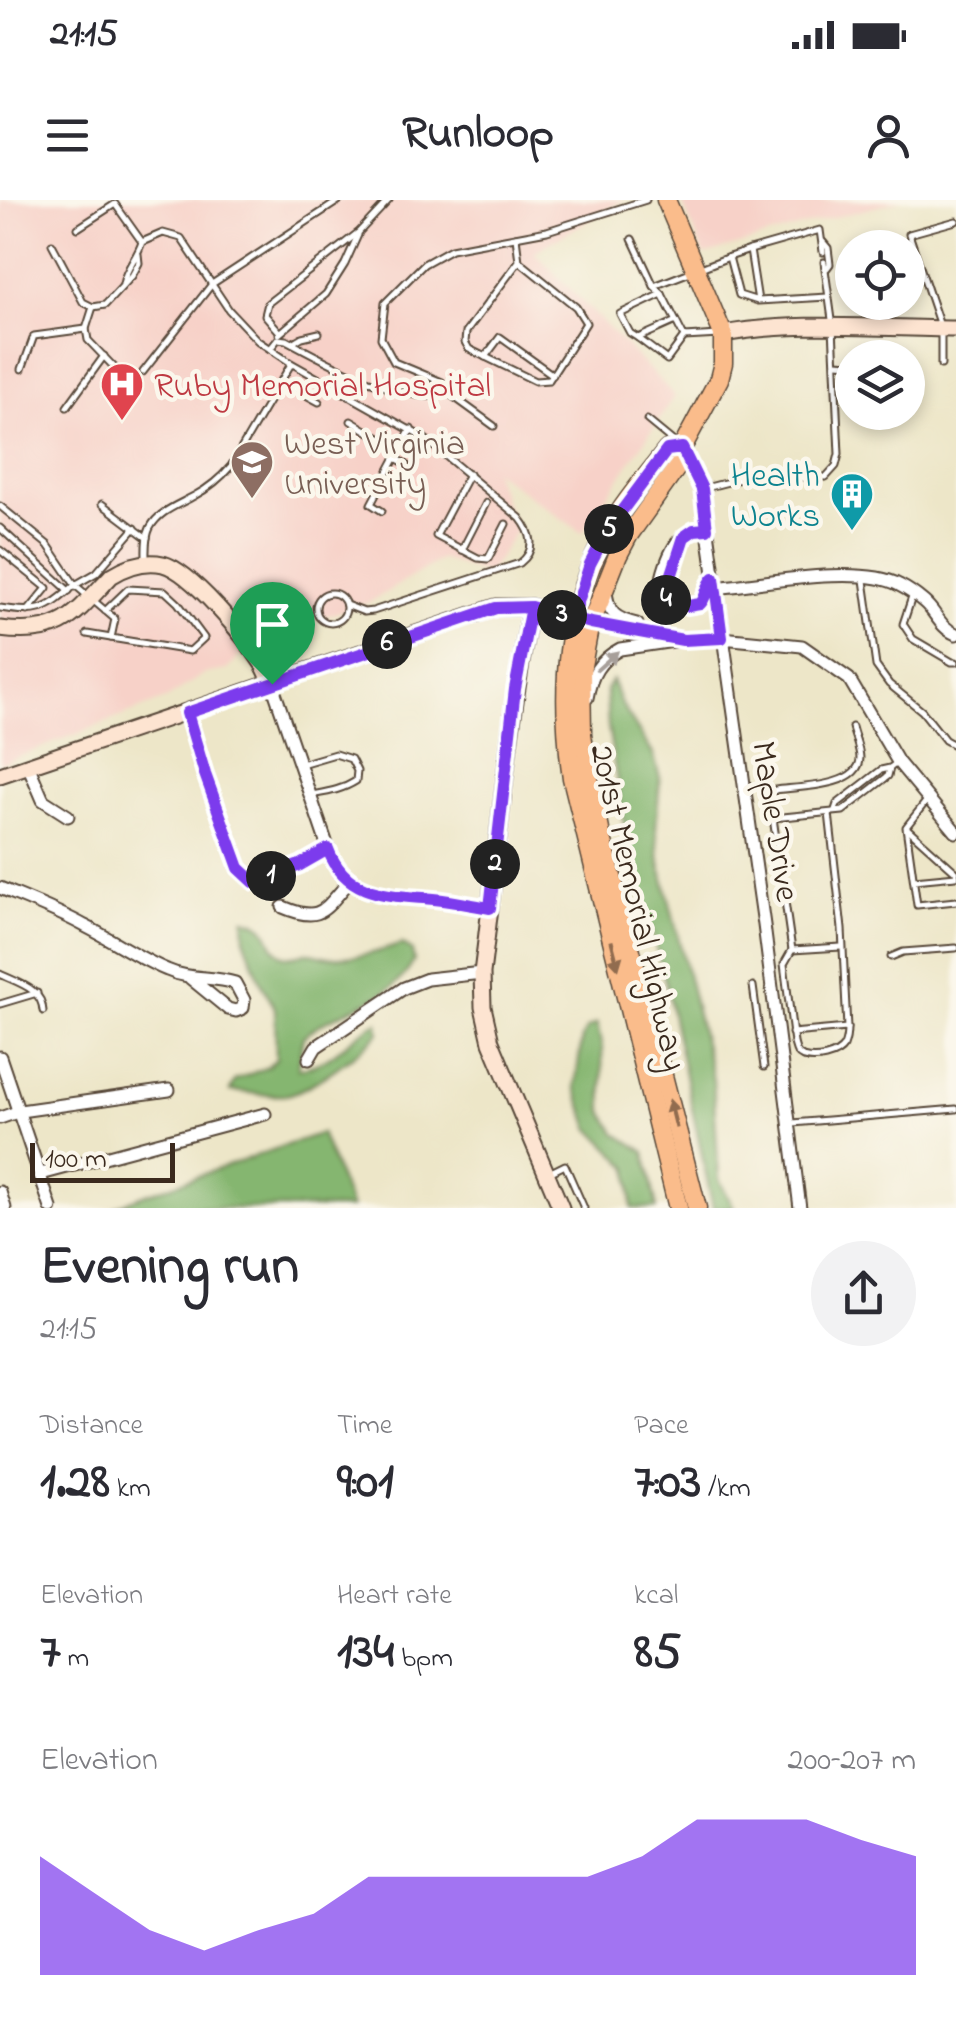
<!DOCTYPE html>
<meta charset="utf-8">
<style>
:root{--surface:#fff;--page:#f2f2f3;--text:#2b2b33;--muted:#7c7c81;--accent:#7c3aed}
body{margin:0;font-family:"Indie Flower",sans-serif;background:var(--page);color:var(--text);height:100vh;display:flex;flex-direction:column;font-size:38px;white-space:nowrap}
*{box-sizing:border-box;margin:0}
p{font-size:32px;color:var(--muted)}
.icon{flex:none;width:55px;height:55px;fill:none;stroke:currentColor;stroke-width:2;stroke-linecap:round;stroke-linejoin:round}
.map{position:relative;height:1008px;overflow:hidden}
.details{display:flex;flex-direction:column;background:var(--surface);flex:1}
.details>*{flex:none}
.tools{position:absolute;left:835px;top:30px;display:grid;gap:20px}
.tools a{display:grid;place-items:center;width:90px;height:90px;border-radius:50%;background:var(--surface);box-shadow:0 5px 15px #0003;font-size:50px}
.scale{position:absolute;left:30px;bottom:25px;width:145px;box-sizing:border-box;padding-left:10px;border:5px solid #3b2a1e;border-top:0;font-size:28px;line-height:35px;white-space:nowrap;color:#3b2a1e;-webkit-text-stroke:8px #fbf7ec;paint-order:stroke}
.pin{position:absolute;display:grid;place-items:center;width:85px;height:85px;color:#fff;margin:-102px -42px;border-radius:50% 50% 50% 0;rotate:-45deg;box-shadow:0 0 10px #0007}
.pin .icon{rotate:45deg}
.km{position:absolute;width:50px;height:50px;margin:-25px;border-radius:50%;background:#222;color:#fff;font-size:28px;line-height:50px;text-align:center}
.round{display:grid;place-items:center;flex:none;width:105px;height:105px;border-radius:52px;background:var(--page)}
.head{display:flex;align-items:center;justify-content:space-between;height:170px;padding:0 40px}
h1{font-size:55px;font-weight:700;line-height:75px}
.figures{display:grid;grid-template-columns:repeat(3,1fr);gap:15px;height:170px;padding:10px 40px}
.figures div{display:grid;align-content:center}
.figures b{font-size:50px;font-weight:700}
.figures small{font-size:28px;font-weight:400}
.figures p{font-size:28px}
.chart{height:280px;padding:20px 40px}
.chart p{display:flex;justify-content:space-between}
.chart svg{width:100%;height:180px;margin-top:10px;fill:var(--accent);opacity:.7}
.status{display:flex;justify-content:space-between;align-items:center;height:70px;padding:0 50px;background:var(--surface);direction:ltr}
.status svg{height:28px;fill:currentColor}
header{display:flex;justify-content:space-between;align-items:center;height:130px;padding:0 40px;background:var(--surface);font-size:45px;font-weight:700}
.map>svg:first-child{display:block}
.built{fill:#f7d1c8}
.forest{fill:#85b66f;stroke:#607046;stroke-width:2.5}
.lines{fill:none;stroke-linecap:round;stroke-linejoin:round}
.lane-casing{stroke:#564638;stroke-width:9}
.street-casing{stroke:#564638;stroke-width:15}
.secondary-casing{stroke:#564638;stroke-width:19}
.primary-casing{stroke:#564638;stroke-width:21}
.lane{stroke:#fff;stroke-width:5}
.street{stroke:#fff;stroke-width:11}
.secondary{stroke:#fde4d1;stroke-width:15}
.primary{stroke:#fabc8b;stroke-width:18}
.oneway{fill:#a79f9a}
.oneway2{fill:#916c4f}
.route-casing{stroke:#fff;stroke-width:20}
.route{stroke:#7c3aed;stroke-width:12}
.labels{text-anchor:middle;stroke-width:9;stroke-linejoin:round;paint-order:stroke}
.health-label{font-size:35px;fill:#be3a42;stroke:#fbf7ec;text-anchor:start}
.education-label{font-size:35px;fill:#785e54;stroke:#fbf7ec;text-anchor:start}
.culture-label{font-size:35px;fill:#0d838f;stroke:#fbf7ec;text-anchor:end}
.street-label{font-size:35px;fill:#3b2a1e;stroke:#fbf7ec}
</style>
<div class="status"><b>21:15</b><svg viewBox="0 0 49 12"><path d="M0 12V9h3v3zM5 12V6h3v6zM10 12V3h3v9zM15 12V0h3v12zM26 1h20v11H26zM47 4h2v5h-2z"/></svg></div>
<header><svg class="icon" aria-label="menu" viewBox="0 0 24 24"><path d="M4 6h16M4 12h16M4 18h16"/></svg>Runloop<svg class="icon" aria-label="person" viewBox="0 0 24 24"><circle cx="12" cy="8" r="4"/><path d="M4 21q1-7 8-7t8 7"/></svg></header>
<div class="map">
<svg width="956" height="1008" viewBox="0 0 956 1008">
<rect width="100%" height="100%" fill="#fbf7ec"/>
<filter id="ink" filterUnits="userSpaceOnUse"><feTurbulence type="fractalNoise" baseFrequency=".01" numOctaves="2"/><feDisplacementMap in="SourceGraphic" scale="20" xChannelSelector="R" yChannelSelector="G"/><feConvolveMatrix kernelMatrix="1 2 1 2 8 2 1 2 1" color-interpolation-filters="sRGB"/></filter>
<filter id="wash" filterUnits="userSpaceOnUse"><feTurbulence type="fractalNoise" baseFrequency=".0048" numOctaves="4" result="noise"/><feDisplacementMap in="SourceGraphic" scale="40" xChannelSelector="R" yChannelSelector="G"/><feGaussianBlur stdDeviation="2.25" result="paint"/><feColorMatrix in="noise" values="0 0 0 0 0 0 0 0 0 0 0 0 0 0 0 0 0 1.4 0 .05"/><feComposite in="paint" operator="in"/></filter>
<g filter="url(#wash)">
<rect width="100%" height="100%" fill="#ede6c8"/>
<g class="built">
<polygon points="0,0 624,0 534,52 675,196 582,333 493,270 516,331 488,374 441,359 370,402 259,437 239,451 241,454 228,470 204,474 168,498 0,564"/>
<polygon points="681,0 768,1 902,0 828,19 704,55"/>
</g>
<g class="forest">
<polygon points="612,480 620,502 653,554 660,578 656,627 660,662 713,880 719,979 734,1008 713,1008 666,785 626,636 608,526 606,490"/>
<path d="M244,719C276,724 264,746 283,755C291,759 299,754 307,753C315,752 323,757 331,757C355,759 380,752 402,744L412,751L414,761C392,804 336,807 303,837L298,869C337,862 345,838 378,822L379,833C363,850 309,891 286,895C269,897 248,892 230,891L235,880L268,867L276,859L275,809L260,780L245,741Z"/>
<polygon points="597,824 602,848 603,911 616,933 645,952 657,1008 632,1008 629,968 590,928 575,886 582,838 587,828"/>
<polygon points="321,933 351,1008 114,1008 135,998"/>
</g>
</g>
<g filter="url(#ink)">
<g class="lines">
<g class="lane-casing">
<g id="lane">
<polyline points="78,28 115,4 142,42"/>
<polyline points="516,37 519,61 466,132 465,142 469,149 535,181 549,180 586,123 576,107 519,61"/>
<polyline points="632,39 654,86"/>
<polyline points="823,42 828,48 830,64 827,68"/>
<polyline points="52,44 83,102 93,107 105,105 132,76 139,63 138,54"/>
<polyline points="750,50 820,30 823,52"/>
<path d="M123,84C126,67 137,58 142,42L163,33L181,38L229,110L258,141L291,163L424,238L520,318C532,333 537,350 520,363L373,411L364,412L346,405"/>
<polyline points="662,94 620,114 630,133 638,138 676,121"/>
<polyline points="758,101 750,50 729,57 739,95 758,101 828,97"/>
<polyline points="93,107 86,129 88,140 134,188"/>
<polyline points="279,131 265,115 268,103 359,32 389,0"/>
<polyline points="279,134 326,94 345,64 358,35"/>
<polyline points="720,135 684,137 662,94 654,86 729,57"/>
<polyline points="638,138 667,160 684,137"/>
<polyline points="292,143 302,137 319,133"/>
<path d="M270,149L278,139L286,140C325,161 406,207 450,194"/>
<polyline points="485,157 500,137 553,175"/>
<polyline points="836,163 852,164"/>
<polyline points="941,165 941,129 909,34 956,21"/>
<polyline points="22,169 34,136 86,129"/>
<polyline points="143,172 212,84 340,0"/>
<polyline points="282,182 319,202"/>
<polyline points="67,207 104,156"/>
<polyline points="647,220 675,243"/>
<polyline points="351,221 400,250"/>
<polyline points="494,226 450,194 442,182 394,162 381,138 385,103 424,64 451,49 547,31 646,0"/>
<polyline points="396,258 406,264"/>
<polyline points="469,274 436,336 478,358 488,359 506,324"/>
<polyline points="705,288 740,279 826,277 836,266 839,254 833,127 824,62"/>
<polyline points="102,304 147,338"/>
<polyline points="0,306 48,345 75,385 96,373 135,328"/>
<polyline points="382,311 371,304 411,229"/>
<polyline points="0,328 69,391"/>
<path d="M681,335C667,344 654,383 659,399C671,407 690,409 703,402L708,384L712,380"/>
<polyline points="0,350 47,388 28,411"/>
<polyline points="462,350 486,303"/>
<path d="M146,359C146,349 145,338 150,328C159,311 178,305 194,296C209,288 220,279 231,266L291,164"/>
<polyline points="864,380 876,466 889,484 922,511 945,540 956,546"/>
<circle cx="331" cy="408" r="15"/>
<polyline points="913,394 903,424 913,439 952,462 956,462"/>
<path d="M662,400C659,381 671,351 681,335L705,329"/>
<polyline points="668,404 666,391 685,336"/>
<path d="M0,408C38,414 47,411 75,385L115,419L111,438L190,451L204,438L178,403L165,391L128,389L105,411"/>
<polyline points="87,434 111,438"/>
<path d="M301,564L335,554L351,559L357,571L356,581C342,590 327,592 311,595"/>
<polyline points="928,599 906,627 917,705 956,701"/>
<polyline points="835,610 837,604 881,570 890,568 898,562"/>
<path d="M829,613L842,729L847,828C847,834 846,841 844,846C837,857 815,861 803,857C796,854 796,850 794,843L784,764L792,750L770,597L775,590C794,587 860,588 860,558C860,549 854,536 852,527"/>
<polyline points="773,618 843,611 888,576 890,568"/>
<polyline points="908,629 956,672"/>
<polyline points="914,680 956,676"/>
<polyline points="792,750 841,747"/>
<polyline points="891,757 903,752 956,748"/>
<path d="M0,774C18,783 42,788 43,811"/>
<polyline points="753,786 764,867"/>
<polyline points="0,804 37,793"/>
<polyline points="792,833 847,828"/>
<polyline points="793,923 956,909"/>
<polyline points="551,972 565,965 584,1008"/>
</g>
</g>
<g class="street-casing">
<g id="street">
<polyline points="682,249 702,289 764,725 800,1008"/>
<path d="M715,388C759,384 861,364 899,385C907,389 917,396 924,402C936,412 940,428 956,434"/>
<path d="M606,391C608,413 615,419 637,424"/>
<polyline points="591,423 683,440 722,438 802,446 849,479 898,562 956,632"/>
<polyline points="272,484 332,659 350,681 373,693 446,701 490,708"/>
<path d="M587,498C591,475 599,460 620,449L674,441"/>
<polyline points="187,513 205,574 239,668 253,682 300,665 328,649"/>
<polyline points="28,565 43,600 68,616"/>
<path d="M0,688C29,700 58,711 85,726C113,740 138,758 167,770C189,780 213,776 235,783L244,800L243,808L236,811L228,809L190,778"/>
<path d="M283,707C322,724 324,709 350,681"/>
<polyline points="0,857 51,1008"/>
<polyline points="309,859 316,847 404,788 427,779 482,773"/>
<polyline points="0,918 20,911 169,890"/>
<polyline points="41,974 265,914"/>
<polyline points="0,992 5,1008"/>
</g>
</g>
<g class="secondary-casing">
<g id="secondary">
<path d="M723,134C799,120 879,129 956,129"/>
<path d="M531,407C507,528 498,651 482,773L483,807L491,842L561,1008"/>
<path d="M0,429C60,437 73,417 111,376C127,366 144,360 163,364C191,371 246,438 262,463C266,469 269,477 272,484"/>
<polyline points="0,575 496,407 531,407 582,421"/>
</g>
</g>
<g class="primary-casing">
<g id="primary">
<polyline points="666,0 723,134 723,163 719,179 682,248 677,267 628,336 618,355 589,428 581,471 582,534 587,569 600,630 697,1008"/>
<path d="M678,1008L572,578C560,493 564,407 608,331C624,302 647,276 667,250L682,248"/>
</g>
</g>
<use href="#lane" class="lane"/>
<use href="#street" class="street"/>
<use href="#secondary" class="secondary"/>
<use href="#primary" class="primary"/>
</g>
<defs><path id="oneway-solid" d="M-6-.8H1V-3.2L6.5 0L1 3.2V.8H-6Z" transform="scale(2.5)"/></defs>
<use class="oneway" href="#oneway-solid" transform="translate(607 461) rotate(-42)"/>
<g class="oneway2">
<use href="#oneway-solid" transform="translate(615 755) rotate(76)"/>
<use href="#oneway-solid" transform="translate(673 914) rotate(-104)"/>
</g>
</g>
<g class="lines" filter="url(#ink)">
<g class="route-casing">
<path id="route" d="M272,484L187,513L205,574L239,668L254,682L300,665L328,649C346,698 390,695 434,699C453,701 471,705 490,708L515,489L531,407L591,423L683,440L722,438L714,378C705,387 707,398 700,404L688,406L668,404L666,392L684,337L694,330L707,329L702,289L682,248L667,250L609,328L590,364L573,418L531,407L496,408L272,484"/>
</g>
<use href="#route" class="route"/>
</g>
<defs>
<g id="hospital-pin" transform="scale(2.25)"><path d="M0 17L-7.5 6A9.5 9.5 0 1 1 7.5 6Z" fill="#e0444e" stroke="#fbf7ec"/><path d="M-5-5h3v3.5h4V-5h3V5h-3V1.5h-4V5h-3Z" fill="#fff"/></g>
<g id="university-pin" transform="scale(2.25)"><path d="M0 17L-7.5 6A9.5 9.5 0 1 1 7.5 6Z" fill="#8d6e63" stroke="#fbf7ec"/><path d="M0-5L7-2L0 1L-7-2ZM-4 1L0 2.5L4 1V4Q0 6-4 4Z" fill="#fff"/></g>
<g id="building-pin" transform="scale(2.25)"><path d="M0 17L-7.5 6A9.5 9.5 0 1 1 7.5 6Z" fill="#0f9aa8" stroke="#fbf7ec"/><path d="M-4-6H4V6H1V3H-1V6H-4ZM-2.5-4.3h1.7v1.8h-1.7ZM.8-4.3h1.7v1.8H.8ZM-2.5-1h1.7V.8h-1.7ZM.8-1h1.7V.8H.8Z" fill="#fff"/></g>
</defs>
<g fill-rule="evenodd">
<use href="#hospital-pin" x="122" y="184"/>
<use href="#university-pin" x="252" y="262"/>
<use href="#building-pin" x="852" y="294"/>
</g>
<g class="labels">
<g class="health-label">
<text x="154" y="196">Ruby Memorial Hospital</text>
</g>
<g class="education-label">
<text x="284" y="254">West Virginia<tspan x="284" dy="40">University</tspan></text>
</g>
<g class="culture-label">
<text x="820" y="286">Health<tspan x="820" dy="40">Works</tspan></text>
</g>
<g class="street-label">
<text transform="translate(777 621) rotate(81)" y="12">Maple Drive</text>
<text transform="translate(640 707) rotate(77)" y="12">201st Memorial Highway</text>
</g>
</g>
</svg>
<div class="tools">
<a><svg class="icon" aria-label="locate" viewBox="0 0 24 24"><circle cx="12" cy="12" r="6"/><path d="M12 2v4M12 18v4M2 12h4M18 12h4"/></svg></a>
<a><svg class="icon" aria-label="layers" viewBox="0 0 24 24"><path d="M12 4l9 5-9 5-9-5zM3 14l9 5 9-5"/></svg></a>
</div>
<div class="scale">100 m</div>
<div class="pin" style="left:272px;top:484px;background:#1e9e55"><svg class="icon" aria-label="arrive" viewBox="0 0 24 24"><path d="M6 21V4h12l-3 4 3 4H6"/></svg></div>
<b class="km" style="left:271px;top:676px">1</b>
<b class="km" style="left:495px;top:664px">2</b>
<b class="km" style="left:562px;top:415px">3</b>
<b class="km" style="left:666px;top:400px">4</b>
<b class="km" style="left:609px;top:329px">5</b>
<b class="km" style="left:387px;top:444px">6</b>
</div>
<section class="details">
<div class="head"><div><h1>Evening run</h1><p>21:15</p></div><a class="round"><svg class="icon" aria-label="share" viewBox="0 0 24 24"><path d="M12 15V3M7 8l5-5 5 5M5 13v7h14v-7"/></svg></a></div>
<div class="figures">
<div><p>Distance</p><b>1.28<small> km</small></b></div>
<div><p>Time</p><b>9:01</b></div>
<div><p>Pace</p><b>7:03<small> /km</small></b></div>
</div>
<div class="figures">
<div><p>Elevation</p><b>7<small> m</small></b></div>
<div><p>Heart rate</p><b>134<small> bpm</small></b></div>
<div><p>kcal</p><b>85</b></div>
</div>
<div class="chart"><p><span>Elevation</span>200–207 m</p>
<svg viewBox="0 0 160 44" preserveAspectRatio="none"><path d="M0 44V15L10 24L20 33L30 38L40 33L50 29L60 20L70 20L80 20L90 20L100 20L110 15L120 6L130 6L140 6L150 11L160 15V44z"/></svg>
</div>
</section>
